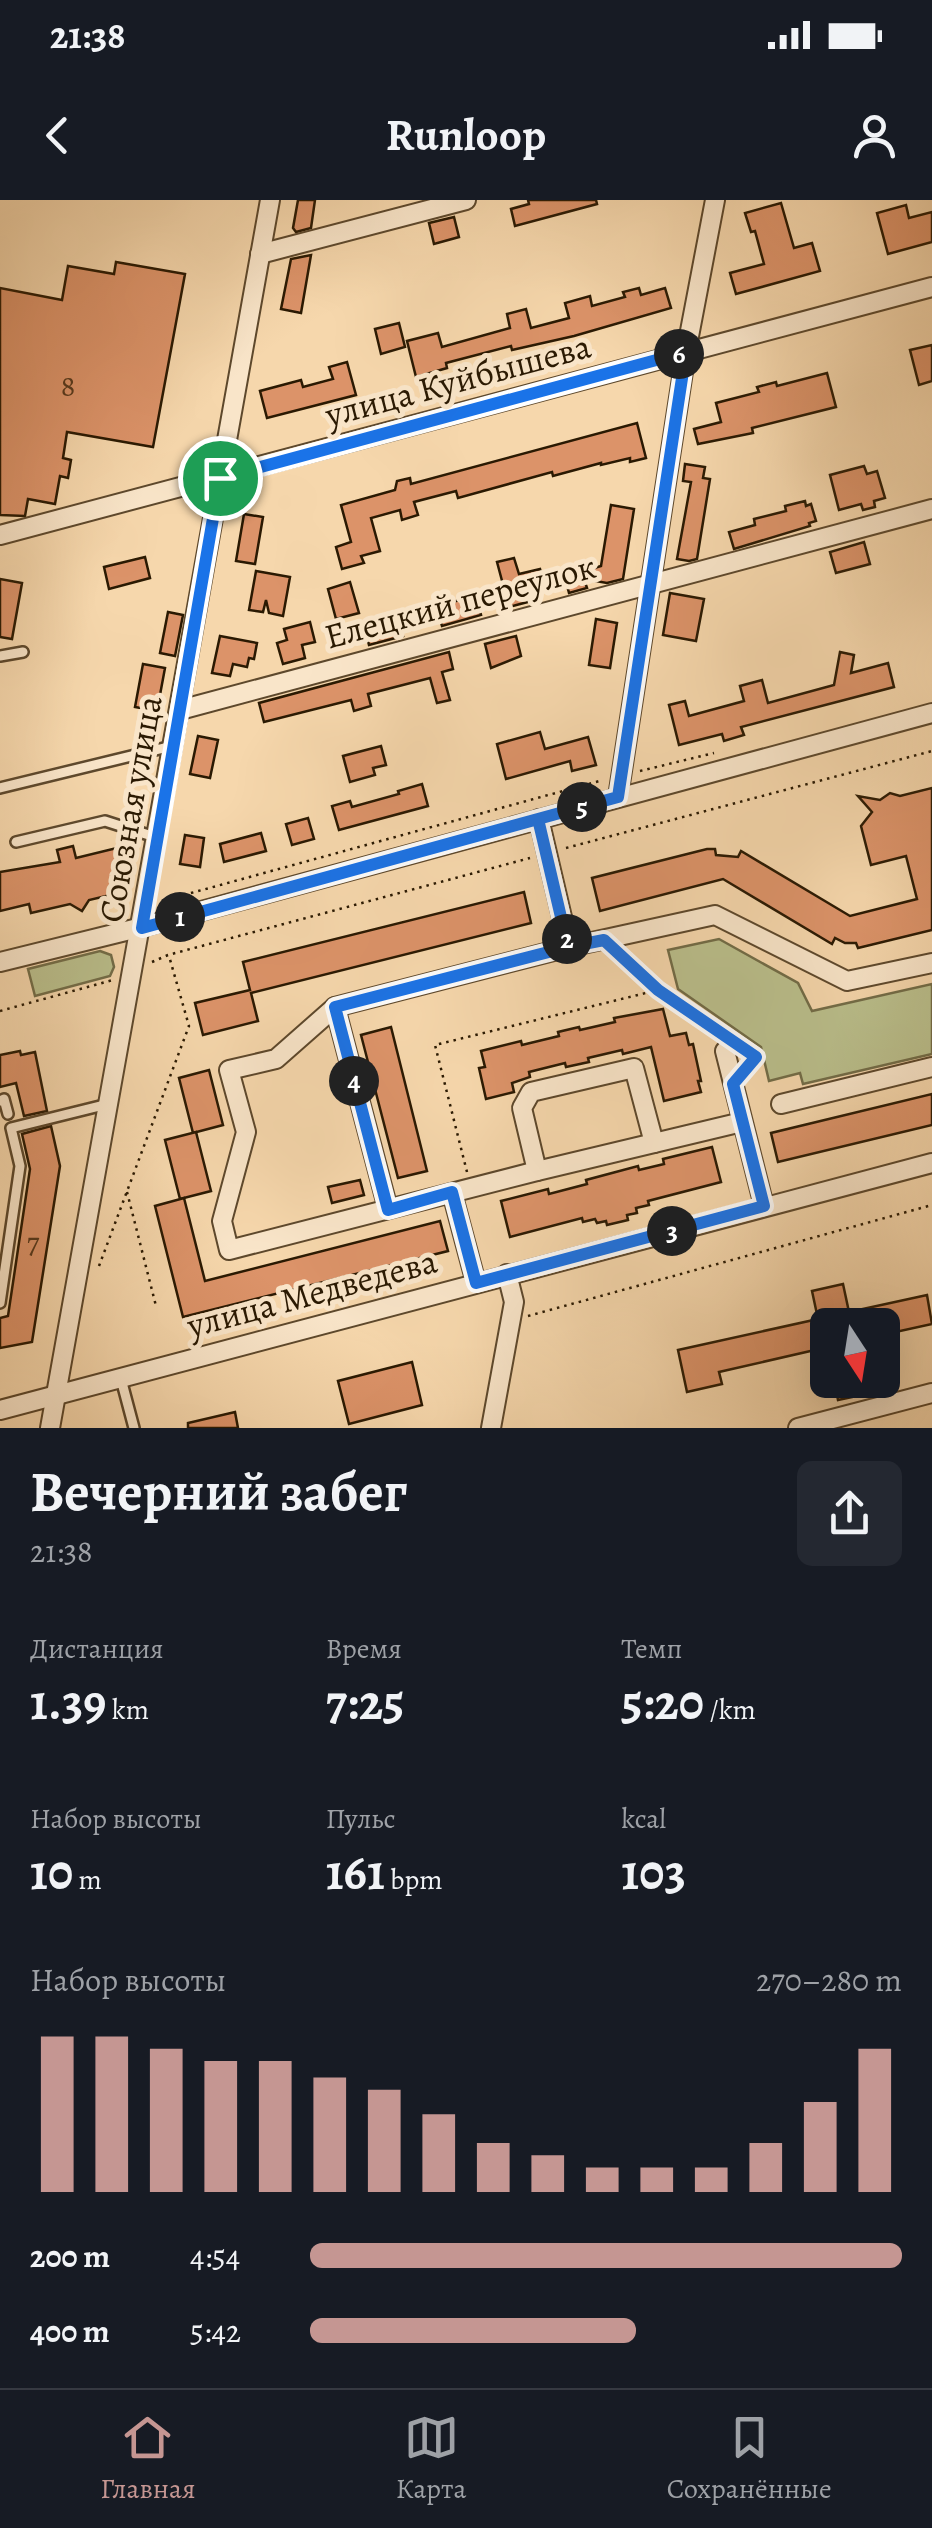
<!DOCTYPE html>
<html lang="ru">
<meta charset="utf-8">
<style>
:root{--surface:#171b24;--page:#242831;--text:#f1f3f6;--muted:#9ea1a6;--line:#363941;--accent:#c59692}
body{margin:0;font-family:Alegreya,serif;background:var(--page);color:var(--text);height:100vh;display:flex;flex-direction:column;font-size:38px;white-space:nowrap}
*{box-sizing:border-box;margin:0}
p{font-size:32px;color:var(--muted)}
.icon{flex:none;width:55px;height:55px;fill:none;stroke:currentColor;stroke-width:2;stroke-linecap:round;stroke-linejoin:round}
.map{position:relative;height:1228px;overflow:hidden}
.sheet{display:flex;flex-direction:column;background:var(--surface);flex:1}
.sheet>*{flex:none}
.needle{width:65px;rotate:168deg}
.tools{position:absolute;left:810px;top:1108px;display:grid;gap:20px}
.tools a{display:grid;place-items:center;width:90px;height:90px;border-radius:15px;background:var(--surface);box-shadow:0 10px 40px #0002;font-size:50px}
.pin{position:absolute;display:grid;place-items:center;width:85px;height:85px;color:#fff;margin:-42px;border:5px solid #fff;border-radius:50%;box-shadow:0 2px 10px #0007}
.km{position:absolute;width:50px;height:50px;margin:-25px;border-radius:50%;background:#222;color:#fff;font-size:28px;line-height:50px;text-align:center}
.round{display:grid;place-items:center;flex:none;width:105px;height:105px;border-radius:15px;background:var(--page)}
.overview{display:flex;align-items:center;justify-content:space-between;height:170px;padding:0 30px}
h1{font-size:55px;font-weight:700;line-height:75px}
.stats{display:grid;grid-template-columns:repeat(3,1fr);gap:15px;height:170px;padding:10px 30px}
.stats div{display:grid;align-content:center}
.stats b{font-size:50px;font-weight:700}
.stats small{font-size:28px;font-weight:400}
.stats p{font-size:28px}
.chart{height:280px;padding:20px 30px}
.chart p{display:flex;justify-content:space-between}
.chart svg{width:100%;height:180px;margin-top:10px;stroke:var(--accent);stroke-width:6}
ul{padding:0 30px;list-style:none;font-size:32px}
li{display:grid;grid-template-columns:160px 120px 1fr;align-items:center;height:75px}
li i{height:25px;border-radius:12px;background:var(--accent)}
.status{display:flex;justify-content:space-between;align-items:center;height:70px;padding:0 50px;background:var(--surface);direction:ltr}
.status svg{height:28px;fill:currentColor}
header{display:flex;justify-content:space-between;align-items:center;height:130px;padding:0 30px;background:var(--surface);font-size:45px;font-weight:700}
.tabs{display:flex;justify-content:space-around;align-items:center;height:140px;border-top:2px solid var(--line);background:var(--surface);font-size:28px;color:var(--muted)}
.tabs a{display:grid;justify-items:center;gap:5px}
.tabs .current{color:var(--accent)}
.map>svg:first-child{display:block}
.green{fill:#babf8c;stroke:#726c47;stroke-width:2.5}
.building{fill:#dc9369;stroke:#2a1902;stroke-width:2.5}
.lines{fill:none;stroke-linecap:round;stroke-linejoin:round}
.service-casing{stroke:#5d482c;stroke-width:14}
.minor-casing{stroke:#5d482c;stroke-width:22}
.path{stroke:#2a1902;stroke-width:2.5;stroke-dasharray:2.5 5;stroke-linecap:butt}
.service{stroke:#f9e5c9;stroke-width:9}
.minor{stroke:#f9e5c9;stroke-width:18}
.route-casing{stroke:#fff;stroke-width:20}
.route{stroke:#1a73e8;stroke-width:12}
.labels{text-anchor:middle;stroke-width:10;stroke-linejoin:round;paint-order:stroke}
.number-label{font-size:30px;fill:#56381c}
.street-label{font-size:35px;fill:#2a1902;stroke:#f9e5c9}
</style>
<div class="status"><b>21:38</b><svg viewBox="0 0 49 12"><path d="M0 12V9h3v3zM5 12V6h3v6zM10 12V3h3v9zM15 12V0h3v12zM26 1h20v11H26zM47 4h2v5h-2z"/></svg></div>
<header><svg class="icon" aria-label="back" viewBox="0 0 24 24"><path d="M15 5l-7 7 7 7"/></svg>Runloop<svg class="icon" aria-label="person" viewBox="0 0 24 24"><circle cx="12" cy="8" r="4"/><path d="M4 21q1-7 8-7t8 7"/></svg></header>
<div class="map">
<svg width="932" height="1228" viewBox="0 0 932 1228">
<rect width="100%" height="100%" fill="#f6d7ac"/>
<filter id="stains"><feTurbulence type="fractalNoise" baseFrequency=".002" numOctaves="4"/><feColorMatrix values="0 0 0 0 .2 0 0 0 0 .09 0 0 0 0 .02 0 0 0 .5 -.17"/></filter>
<radialGradient id="worn" r=".72"><stop offset=".6" stop-color="#630" stop-opacity="0"/><stop offset="1" stop-color="#630" stop-opacity=".3"/></radialGradient>
<g class="green">
<polygon points="719,739 798,783 812,811 932,784 932,854 803,884 800,873 769,881 761,847 678,789 668,750"/>
<polygon points="100,751 111,755 114,767 110,776 35,796 28,769"/>
</g>
<g class="building">
<polygon points="298,0 315,0 311,28 296,32 293,28"/>
<polygon points="528,0 596,0 597,4 515,26 511,9 529,4"/>
<polygon points="781,3 794,48 812,43 820,71 736,94 730,73 764,64 755,31 751,32 745,13"/>
<polygon points="906,5 909,18 932,12 932,42 888,54 877,13"/>
<polygon points="454,17 459,37 434,44 429,23"/>
<polygon points="311,55 301,113 281,109 291,59"/>
<polygon points="116,62 185,74 153,247 67,232 63,258 71,260 68,278 60,276 55,304 28,299 25,316 0,315 0,88 62,100 68,66 114,74"/>
<polygon points="639,88 641,95 665,88 671,108 574,136 512,150 511,146 446,163 447,168 416,177 407,141 438,133 442,147 510,128 507,114 526,109 531,128 569,118 565,103 590,96 592,106 625,97 623,92"/>
<polygon points="399,123 405,147 381,154 375,129"/>
<polygon points="932,145 932,181 919,185 910,150"/>
<polygon points="347,162 356,195 267,218 260,191 301,180 303,187 333,179 329,167"/>
<polygon points="827,173 836,207 752,228 753,233 698,244 694,229 721,222 716,203 759,192 757,187 776,182 777,186"/>
<polygon points="637,223 646,258 630,262 630,258 601,265 601,263 553,276 552,272 458,298 456,291 414,302 418,315 402,320 400,310 371,318 380,351 361,356 364,363 342,369 336,347 351,342 341,305 395,290 397,281 410,278 411,284"/>
<polygon points="685,264 705,267 703,278 710,279 697,359 689,361 677,359 691,282 683,281"/>
<polygon points="864,266 867,274 877,271 885,298 874,301 875,307 863,310 861,304 839,310 830,275"/>
<polygon points="805,301 806,306 811,304 816,321 809,323 810,326 734,349 729,332 755,325 754,319 786,311 785,306"/>
<polygon points="611,305 634,309 623,379 607,383 584,379 587,388 569,393 565,377 601,366"/>
<polygon points="244,314 263,317 255,364 236,361"/>
<polygon points="864,342 870,364 836,373 830,352"/>
<polygon points="145,357 150,378 109,389 104,367"/>
<polygon points="514,358 519,374 540,369 544,383 535,385 539,399 509,407 497,362"/>
<polygon points="256,371 290,377 283,416 269,413 266,400 263,412 249,410"/>
<polygon points="0,379 22,383 12,439 0,437"/>
<polygon points="350,382 359,413 336,419 328,389"/>
<polygon points="670,393 704,399 696,441 663,435"/>
<polygon points="476,396 481,415 442,426 436,406"/>
<polygon points="168,412 183,415 175,456 160,453"/>
<polygon points="397,416 403,436 369,445 364,425"/>
<polygon points="596,419 617,423 610,468 589,465"/>
<polygon points="310,422 315,442 302,445 305,458 283,464 277,443 287,440 284,429"/>
<polygon points="220,436 257,443 254,459 249,458 247,467 233,464 230,476 212,473"/>
<polygon points="516,436 521,456 491,468 485,444"/>
<polygon points="449,452 453,469 442,472 450,500 437,503 430,478 368,494 371,506 354,511 351,500 264,522 259,503"/>
<polygon points="840,452 854,455 851,473 888,463 894,487 741,527 744,535 724,541 722,534 679,545 669,505 685,501 689,516 744,501 740,486 762,480 768,503 834,485"/>
<polygon points="143,464 165,468 157,511 135,507"/>
<polygon points="540,532 545,549 588,537 596,565 572,571 570,561 506,579 497,544"/>
<polygon points="198,536 218,540 210,578 190,574"/>
<polygon points="381,546 386,565 373,568 375,575 350,582 343,556"/>
<polygon points="422,584 428,606 339,630 332,606 350,601 352,607 399,594 398,591"/>
<polygon points="932,588 932,730 858,748 856,743 845,743 835,738 832,744 723,679 600,711 592,678 707,649 715,649 716,655 738,657 741,651 850,716 917,699 906,656 871,665 861,626 872,612 858,596 880,600 890,593 900,596"/>
<polygon points="308,618 314,639 292,645 286,624"/>
<polygon points="261,633 266,651 224,662 220,644"/>
<polygon points="185,635 204,638 200,667 180,664"/>
<polygon points="73,646 76,658 125,646 130,666 121,668 127,691 89,700 82,711 70,704 31,713 29,704 0,711 0,672 60,662 57,650"/>
<polygon points="524,692 531,723 251,793 258,821 203,835 195,803 250,790 243,762"/>
<polygon points="663,809 670,836 686,833 689,845 693,844 701,881 698,881 701,892 664,901 651,847 623,854 622,850 588,858 589,862 566,867 565,863 529,872 530,877 512,883 514,892 486,899 479,868 485,867 481,851 521,841 522,845 559,836 558,832 579,827 580,830 615,822 614,818"/>
<polygon points="391,827 427,971 398,978 361,835"/>
<polygon points="20,851 21,855 35,852 47,911 24,916 16,883 0,887 0,855"/>
<polygon points="209,870 223,925 193,933 179,878"/>
<polygon points="932,894 932,925 778,962 771,933"/>
<polygon points="51,926 60,966 32,1142 0,1148 0,1118 8,1116 30,969 22,934"/>
<polygon points="196,932 211,991 180,999 165,940"/>
<polygon points="712,947 721,982 648,1001 649,1005 636,1008 637,1013 627,1015 628,1020 607,1025 606,1021 597,1023 595,1019 583,1022 582,1018 510,1037 501,1001 548,989 549,994 587,984 586,980 638,966 639,970 664,964 663,959"/>
<polygon points="360,980 364,995 332,1003 328,987"/>
<polygon points="184,998 205,1081 440,1021 448,1051 183,1117 155,1006"/>
<polygon points="843,1084 849,1112 927,1095 932,1124 882,1135 882,1125 828,1125 828,1147 719,1172 722,1184 687,1192 678,1150 818,1119 812,1091"/>
<polygon points="412,1162 422,1205 349,1224 338,1181"/>
<polygon points="834,1180 868,1180 871,1193 838,1200"/>
<polygon points="235,1212 238,1228 188,1228 188,1223"/>
</g>
<g class="lines">
<g class="service-casing">
<g id="service">
<polyline points="0,456 23,452"/>
<polyline points="0,588 172,546"/>
<polyline points="16,642 105,621 155,637"/>
<polyline points="0,901 4,899 8,914"/>
<polyline points="0,1103 20,966 11,928 108,904"/>
<polyline points="121,1179 134,1228"/>
</g>
</g>
<g class="minor-casing">
<g id="minor">
<polyline points="260,54 466,0"/>
<polyline points="0,335 932,87"/>
<polyline points="180,510 932,309"/>
<polyline points="618,597 686,152 715,0"/>
<polyline points="569,747 715,715 847,781 932,763"/>
<polyline points="0,762 142,727 932,513"/>
<polyline points="335,807 276,859 229,870 246,932 222,1021 229,1050 537,971 742,922"/>
<polyline points="725,851 764,1006"/>
<polyline points="781,904 932,867"/>
<polyline points="537,971 522,908 531,892 634,868 654,943"/>
<polyline points="452,993 476,1083"/>
<polyline points="388,1009 335,807 569,747 539,619"/>
<polyline points="0,1210 932,963"/>
<polyline points="50,1228 270,0"/>
<polyline points="491,1228 514,1102 507,1074"/>
<polyline points="798,1228 932,1193"/>
</g>
</g>
<g class="path">
<polyline points="640,571 714,553"/>
<polyline points="566,648 932,551"/>
<polyline points="162,701 603,580"/>
<polyline points="619,753 657,789"/>
<polyline points="152,762 168,755 530,658"/>
<polyline points="0,811 113,780"/>
<polyline points="745,849 756,857 748,867"/>
<polyline points="467,972 435,845 658,790 722,833"/>
<polyline points="127,992 156,1106"/>
<polyline points="99,1066 189,826 169,756"/>
<polyline points="528,1116 932,1005"/>
</g>
<use href="#service" class="service"/>
<use href="#minor" class="minor"/>
</g>
<g class="lines">
<g class="route-casing">
<polyline id="route" points="220,278 142,728 538,619 568,747 604,740 658,790 756,857 733,884 764,1006 476,1083 452,992 388,1010 335,807 568,747 538,619 618,597 686,152 220,278"/>
</g>
<use href="#route" class="route"/>
</g>
<g class="labels">
<g class="number-label">
<text x="68" y="196">8</text>
<text x="33" y="1053">7</text>
</g>
<g class="street-label">
<text transform="translate(458 180) rotate(-15)" y="12">улица Куйбышева</text>
<text transform="translate(460 401) rotate(-15)" y="12">Елецкий переулок</text>
<text transform="translate(130 609) rotate(-80)" y="12">Союзная улица</text>
<text transform="translate(312 1093) rotate(-15)" y="12">улица Медведева</text>
</g>
</g>
<rect width="100%" height="100%" filter="url(#stains)"/>
<rect width="100%" height="100%" fill="url(#worn)"/>
</svg>
<div class="tools">
<a><svg class="needle" viewBox="-14 -14 28 28"><path d="M0-13l5 13h-10z" fill="#e53935"/><path d="M0 13l5-13h-10z" fill="#9ea1a6"/></svg></a>
</div>
<div class="pin" style="left:220px;top:278px;background:#1e9e55"><svg class="icon" aria-label="arrive" viewBox="0 0 24 24"><path d="M6 21V4h12l-3 4 3 4H6"/></svg></div>
<b class="km" style="left:180px;top:717px">1</b>
<b class="km" style="left:567px;top:739px">2</b>
<b class="km" style="left:672px;top:1031px">3</b>
<b class="km" style="left:354px;top:881px">4</b>
<b class="km" style="left:582px;top:607px">5</b>
<b class="km" style="left:679px;top:154px">6</b>
</div>
<section class="sheet">
<div class="overview"><div><h1>Вечерний забег</h1><p>21:38</p></div><a class="round"><svg class="icon" aria-label="share" viewBox="0 0 24 24"><path d="M12 15V3M7 8l5-5 5 5M5 13v7h14v-7"/></svg></a></div>
<div class="stats">
<div><p>Дистанция</p><b>1.39<small> km</small></b></div>
<div><p>Время</p><b>7:25</b></div>
<div><p>Темп</p><b>5:20<small> /km</small></b></div>
</div>
<div class="stats">
<div><p>Набор высоты</p><b>10<small> m</small></b></div>
<div><p>Пульс</p><b>161<small> bpm</small></b></div>
<div><p>kcal</p><b>103</b></div>
</div>
<div class="chart"><p><span>Набор высоты</span>270–280 m</p>
<svg viewBox="0 0 160 44" preserveAspectRatio="none"><path d="M5 44V6M15 44V6M25 44V9M35 44V12M45 44V12M55 44V16M65 44V19M75 44V25M85 44V32M95 44V35M105 44V38M115 44V38M125 44V38M135 44V32M145 44V22M155 44V9"/></svg>
</div>
<ul>
<li><b>200 m</b>4:54<i style="width:100%"></i></li>
<li><b>400 m</b>5:42<i style="width:55%"></i></li>
</ul>
</section>
<nav class="tabs">
<a class="current"><svg class="icon" aria-label="home" viewBox="0 0 24 24"><path d="M3 11l9-7 9 7M6 9v11h12V9"/></svg>Главная</a>
<a><svg class="icon" aria-label="map" viewBox="0 0 24 24"><path d="M3 6l6-2 6 2 6-2v14l-6 2-6-2-6 2zM9 4v14M15 6v14"/></svg>Карта</a>
<a><svg class="icon" aria-label="saved" viewBox="0 0 24 24"><path d="M7 4h10v16l-5-4-5 4z"/></svg>Сохранённые</a>
</nav>
